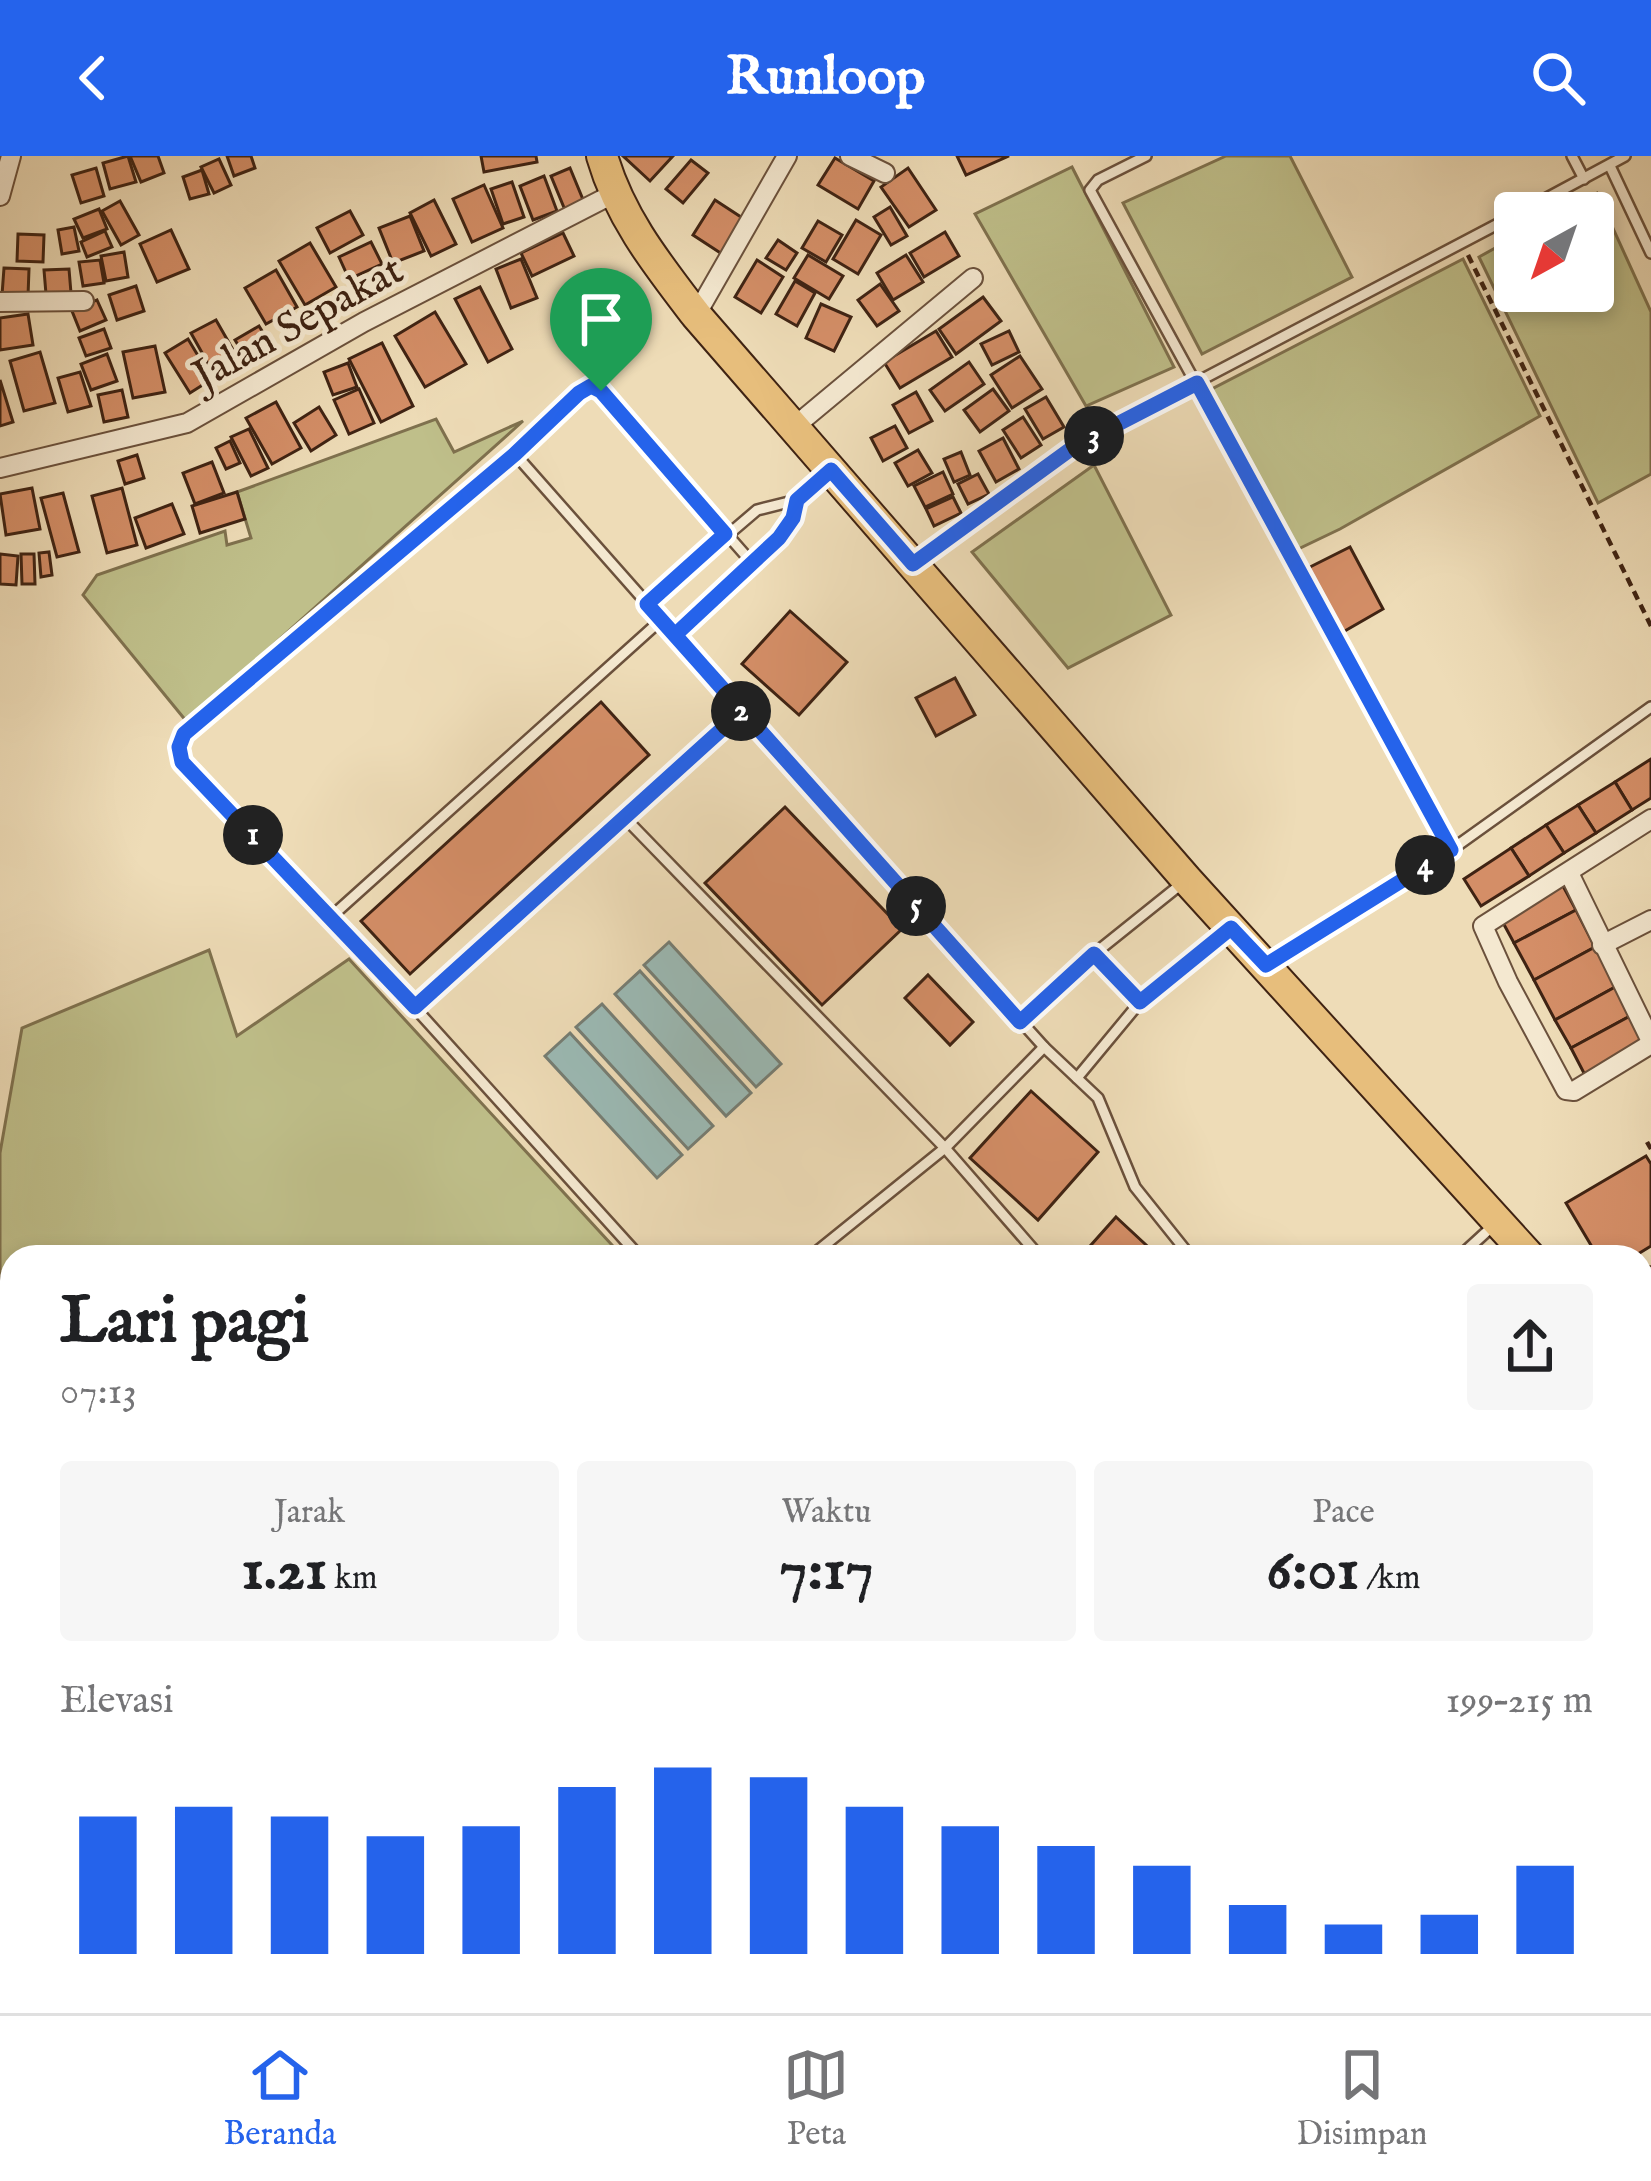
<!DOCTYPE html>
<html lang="id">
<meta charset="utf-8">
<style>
:root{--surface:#fff;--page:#f6f6f6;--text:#202124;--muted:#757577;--line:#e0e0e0;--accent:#2563eb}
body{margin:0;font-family:"IM FELL English",serif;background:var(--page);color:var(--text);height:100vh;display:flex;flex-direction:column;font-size:45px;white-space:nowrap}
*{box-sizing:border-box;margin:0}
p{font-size:39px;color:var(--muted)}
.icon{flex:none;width:66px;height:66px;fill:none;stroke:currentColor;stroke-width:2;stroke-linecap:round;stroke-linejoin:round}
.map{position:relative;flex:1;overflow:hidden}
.drawer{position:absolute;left:0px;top:1089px;width:1653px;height:768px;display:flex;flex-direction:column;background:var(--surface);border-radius:36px 36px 0 0;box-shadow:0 6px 18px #0003}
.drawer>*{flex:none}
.needle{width:78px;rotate:220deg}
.fabs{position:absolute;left:1494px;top:36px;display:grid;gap:24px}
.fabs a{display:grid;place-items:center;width:120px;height:120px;border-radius:12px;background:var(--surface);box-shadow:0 6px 18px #0003;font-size:60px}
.pin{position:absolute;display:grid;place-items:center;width:102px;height:102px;color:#fff;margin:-123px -51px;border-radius:50% 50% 50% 0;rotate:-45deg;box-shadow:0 0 12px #0007}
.pin .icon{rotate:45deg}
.km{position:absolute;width:60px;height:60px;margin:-30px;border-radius:50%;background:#222;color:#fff;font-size:33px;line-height:60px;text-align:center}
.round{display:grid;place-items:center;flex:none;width:126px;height:126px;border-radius:12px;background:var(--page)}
.overview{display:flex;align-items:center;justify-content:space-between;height:204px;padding:0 60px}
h1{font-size:66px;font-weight:700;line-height:90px}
.stats{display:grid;grid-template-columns:repeat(3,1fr);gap:18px;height:204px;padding:12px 60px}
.stats div{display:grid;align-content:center;border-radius:12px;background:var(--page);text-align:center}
.stats b{font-size:60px;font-weight:700}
.stats small{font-size:33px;font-weight:400}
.stats p{font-size:33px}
.chart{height:336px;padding:24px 60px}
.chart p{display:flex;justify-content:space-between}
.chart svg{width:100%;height:216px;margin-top:12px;stroke:var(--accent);stroke-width:6}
header{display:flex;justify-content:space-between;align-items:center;height:156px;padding:0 60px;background:var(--accent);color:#fff;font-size:54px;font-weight:700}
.tabs{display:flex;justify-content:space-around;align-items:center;height:168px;border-top:3px solid var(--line);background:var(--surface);font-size:33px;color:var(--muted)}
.tabs a{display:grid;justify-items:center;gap:6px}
.tabs .selected{color:var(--accent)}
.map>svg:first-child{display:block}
.green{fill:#bfbf8a;stroke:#7f714e;stroke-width:3}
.water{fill:#9bbab5;stroke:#767e74;stroke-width:3}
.building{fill:#d48e67;stroke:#3f2313;stroke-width:3}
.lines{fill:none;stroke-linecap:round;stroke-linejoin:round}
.service-casing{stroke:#6b513c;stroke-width:14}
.minor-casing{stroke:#6b513c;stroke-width:22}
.primary-casing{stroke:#3f2313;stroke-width:34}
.path{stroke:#3f2313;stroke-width:4.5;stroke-dasharray:9 6;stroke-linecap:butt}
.service{stroke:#f4e8d0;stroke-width:9}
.minor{stroke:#f4e8d0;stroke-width:18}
.primary{stroke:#e7be7c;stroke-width:30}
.route-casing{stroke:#fff;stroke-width:24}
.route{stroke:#2563eb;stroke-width:15}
.labels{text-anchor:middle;stroke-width:10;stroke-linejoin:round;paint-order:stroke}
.street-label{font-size:42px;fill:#3f2313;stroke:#f4e8d0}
</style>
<header><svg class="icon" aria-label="back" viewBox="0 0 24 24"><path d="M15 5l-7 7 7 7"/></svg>Runloop<svg class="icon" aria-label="search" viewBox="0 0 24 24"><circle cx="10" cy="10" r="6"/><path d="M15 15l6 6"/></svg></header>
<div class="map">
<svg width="1651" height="1857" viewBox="0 0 1651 1857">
<rect width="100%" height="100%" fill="#eedcb7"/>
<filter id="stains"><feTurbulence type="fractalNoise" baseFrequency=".00167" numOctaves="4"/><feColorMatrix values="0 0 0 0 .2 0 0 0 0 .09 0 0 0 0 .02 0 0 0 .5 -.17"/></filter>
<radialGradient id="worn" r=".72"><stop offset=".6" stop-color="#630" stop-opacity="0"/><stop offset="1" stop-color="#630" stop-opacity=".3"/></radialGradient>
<g class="green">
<polygon points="1226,0 1290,0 1352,121 1202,198 1123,47"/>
<polygon points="1072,11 1174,211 1086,250 975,58"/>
<polygon points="1597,37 1651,156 1651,318 1598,347 1479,101 1515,81 1515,135 1593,135 1593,57 1560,57"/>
<polygon points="1463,103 1540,260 1340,373 1296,394 1210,234"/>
<polygon points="436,263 454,296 523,265 187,566 83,439 97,419 225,375 227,389 251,382 237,336"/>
<polygon points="1094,309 1171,459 1068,512 972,396"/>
<polygon points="209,794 237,880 349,803 623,1101 12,1101 12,1423 0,1416 0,1258 9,1253 0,1222 0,997 22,872"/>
<polygon points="402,1845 522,1845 513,1857 436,1857"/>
<polygon points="1226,1845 1310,1845 1319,1857 1204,1857"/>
</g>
<g class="water">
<polygon points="669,786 781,908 756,931 644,809"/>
<polygon points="640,815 751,937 726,960 615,838"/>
<polygon points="602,848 713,970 688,993 576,871"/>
<polygon points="570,877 682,999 657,1022 545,900"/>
</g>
<g class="building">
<polygon points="128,0 136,26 110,33 103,7"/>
<polygon points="130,0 158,0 164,17 141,26"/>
<polygon points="227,0 251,0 255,12 234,20"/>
<polygon points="481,0 536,0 537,6 484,16"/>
<polygon points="623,0 673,0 650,25"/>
<polygon points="957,0 1009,0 966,19"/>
<polygon points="835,2 874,25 858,53 818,29"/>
<polygon points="219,3 231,29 214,37 201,11"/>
<polygon points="691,4 708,17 683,47 666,33"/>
<polygon points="96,12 104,40 81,47 72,19"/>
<polygon points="570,12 584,46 565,54 551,20"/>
<polygon points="908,12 936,54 909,71 881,31"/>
<polygon points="202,14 209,38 190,43 183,21"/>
<polygon points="544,20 557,55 533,64 520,30"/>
<polygon points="512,26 524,61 503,68 491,33"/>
<polygon points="484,29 503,72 472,86 453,43"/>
<polygon points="434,44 456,88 431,100 410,57"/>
<polygon points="715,44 744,63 722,98 693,79"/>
<polygon points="120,45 139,79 121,89 102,55"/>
<polygon points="890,51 907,80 891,89 874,61"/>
<polygon points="99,53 107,73 83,82 74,63"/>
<polygon points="350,55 363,79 330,97 317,72"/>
<polygon points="410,60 424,95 393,107 379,72"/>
<polygon points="856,64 881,79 858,118 833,103"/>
<polygon points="818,65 842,79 826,106 802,92"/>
<polygon points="74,71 79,95 62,98 58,74"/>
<polygon points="171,74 189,113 157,126 140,88"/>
<polygon points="105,75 112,91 87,101 81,86"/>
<polygon points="945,76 959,100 924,121 910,97"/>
<polygon points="563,77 574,100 532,120 521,97"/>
<polygon points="18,78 44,79 43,106 17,105"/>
<polygon points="778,84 797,97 786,114 766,102"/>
<polygon points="371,86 382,108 349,123 339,101"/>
<polygon points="310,87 336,131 305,149 279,105"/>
<polygon points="124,96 128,121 106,125 101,100"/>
<polygon points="808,99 843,120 829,143 794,122"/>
<polygon points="906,99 923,126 893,144 877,117"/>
<polygon points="521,103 537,142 511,152 496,113"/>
<polygon points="100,104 104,127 83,130 79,106"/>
<polygon points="757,104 783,121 761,157 735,141"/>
<polygon points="4,112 29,113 28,140 2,139"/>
<polygon points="69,113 71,137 46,138 44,114"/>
<polygon points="276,114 297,151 266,168 245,132"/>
<polygon points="795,125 815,137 797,170 776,158"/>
<polygon points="880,128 899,155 877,170 858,144"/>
<polygon points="136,130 144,155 117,164 109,139"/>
<polygon points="480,131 512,193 488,206 455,143"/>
<polygon points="983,141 1001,165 956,198 939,173"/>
<polygon points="97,144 106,164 80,175 72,155"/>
<polygon points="821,148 851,161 834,195 806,182"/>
<polygon points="435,156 466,208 425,231 395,180"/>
<polygon points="28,158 33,189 0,194 0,162"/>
<polygon points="216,164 240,206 215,220 191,177"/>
<polygon points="259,170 275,196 251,210 235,184"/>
<polygon points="104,173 111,192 86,200 79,182"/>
<polygon points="936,175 952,201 900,232 884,206"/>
<polygon points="1009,175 1019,196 992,209 981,188"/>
<polygon points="188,183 212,223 190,237 165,197"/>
<polygon points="382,187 413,250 381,266 349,203"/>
<polygon points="155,190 165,236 133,242 123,196"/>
<polygon points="40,196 55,247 24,255 10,205"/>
<polygon points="107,198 117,225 91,234 81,208"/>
<polygon points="1020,200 1042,233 1012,252 991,219"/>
<polygon points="969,206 984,228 945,255 930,234"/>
<polygon points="348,207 357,231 333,239 324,216"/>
<polygon points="80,216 91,250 68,256 58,222"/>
<polygon points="0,224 13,266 0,270"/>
<polygon points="359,233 374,267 349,278 334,244"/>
<polygon points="993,233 1009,255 980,276 964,254"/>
<polygon points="122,234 128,261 104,266 98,239"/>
<polygon points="916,236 932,265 909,277 893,249"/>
<polygon points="1046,241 1064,271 1043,283 1025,253"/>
<polygon points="276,246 301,292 272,308 246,262"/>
<polygon points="319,251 336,279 311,295 294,267"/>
<polygon points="1023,261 1041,289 1021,302 1003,274"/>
<polygon points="895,270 907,292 883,305 871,282"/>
<polygon points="249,273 268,312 251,320 231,281"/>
<polygon points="1003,282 1019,313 996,326 979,295"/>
<polygon points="230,285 240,307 226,313 216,292"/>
<polygon points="918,294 932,317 908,330 895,307"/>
<polygon points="961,296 970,319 954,326 944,303"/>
<polygon points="137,299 144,322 125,328 118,305"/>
<polygon points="212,306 224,337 195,348 183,317"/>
<polygon points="943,316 953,338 925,351 914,330"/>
<polygon points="978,318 989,338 968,348 958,328"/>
<polygon points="32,332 40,373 6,379 0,338"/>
<polygon points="122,332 137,389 107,397 92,340"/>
<polygon points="237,336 245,363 200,377 192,350"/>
<polygon points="63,337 79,396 57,401 41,342"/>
<polygon points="953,341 961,357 934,370 926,353"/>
<polygon points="172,348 184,378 146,392 135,362"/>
<polygon points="1350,391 1383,453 1343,476 1304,414"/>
<polygon points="49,396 52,419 41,421 39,397"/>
<polygon points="0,398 18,400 16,429 0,428"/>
<polygon points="21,398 34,398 35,428 22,428"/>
<polygon points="790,455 847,506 799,559 742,508"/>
<polygon points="955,522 975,559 936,580 916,542"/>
<polygon points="601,546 649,599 410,818 361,765"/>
<polygon points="1651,603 1651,642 1632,654 1615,626"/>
<polygon points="1615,626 1632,654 1596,677 1578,649"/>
<polygon points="1578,649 1596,677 1564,697 1546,669"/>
<polygon points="785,651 902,773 822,849 705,727"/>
<polygon points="1546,669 1564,697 1529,720 1511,692"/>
<polygon points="1511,692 1529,720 1481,750 1464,723"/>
<polygon points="1563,730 1576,754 1514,787 1501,763"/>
<polygon points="1576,754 1595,791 1534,824 1514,787"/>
<polygon points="1595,791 1617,830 1555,864 1534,824"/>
<polygon points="928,819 973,866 950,889 905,842"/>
<polygon points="1617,830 1632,859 1571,892 1555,864"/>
<polygon points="1632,859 1648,889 1586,921 1571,892"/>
<polygon points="1031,935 1098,996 1038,1064 970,1002"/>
<polygon points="1646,1000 1651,1008 1651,1090 1633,1101 1598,1101 1566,1047"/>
<polygon points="1116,1061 1159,1101 1086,1101 1083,1098"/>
<polygon points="1651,1148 1651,1199 1641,1184 1641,1155"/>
<polygon points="1651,1337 1651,1361 1641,1367 1641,1342"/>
<polygon points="1641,1452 1651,1453 1651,1491 1642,1563"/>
<polygon points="12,1462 12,1503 5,1506 0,1495 0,1468"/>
<polygon points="12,1636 12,1663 6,1666 0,1655 0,1642"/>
<polygon points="12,1695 12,1718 0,1724 0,1702"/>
<polygon points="1651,1714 1651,1754 1649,1754 1641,1717"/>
<polygon points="1641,1782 1650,1857 1534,1857 1533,1845 1641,1845"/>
<polygon points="123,1845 137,1845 147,1857 114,1857"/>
<polygon points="237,1845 264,1845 274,1857 222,1857"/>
<polygon points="292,1845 301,1845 316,1857 282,1857"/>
<polygon points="770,1845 788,1845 801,1857 760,1857"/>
<polygon points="987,1845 1005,1845 1010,1857 976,1857 974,1850"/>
<polygon points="1140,1845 1196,1845 1174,1857 1147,1857"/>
<polygon points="1317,1845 1345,1845 1352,1857 1316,1857 1310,1852"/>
<polygon points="1366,1845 1409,1845 1411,1857 1369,1857"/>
<polygon points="1419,1845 1456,1845 1458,1857 1422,1857"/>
<polygon points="1492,1845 1527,1845 1529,1857 1494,1857"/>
</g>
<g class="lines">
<g class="service-casing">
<g id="service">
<polyline points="1146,0 1098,24 1090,34 1451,694"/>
<polyline points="1572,0 1584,23"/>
<polyline points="1610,10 1651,97"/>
<polyline points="1519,57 1625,0"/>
<polyline points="917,405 1075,290 1515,59"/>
<polyline points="647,448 757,354 797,344"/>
<polyline points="675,479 779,382 792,361 797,344 827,318"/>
<polyline points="742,555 1044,891 1098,942 1135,1031 1191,1101"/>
<polyline points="625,662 945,992 1040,1101"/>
<polyline points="332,760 661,464"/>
<polyline points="1094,798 1140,846"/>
<polyline points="1271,806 1451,694 1651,551"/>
<polyline points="415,852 742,555 515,298"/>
<polyline points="1020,865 1094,798 1180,729"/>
<polyline points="1077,922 1140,846 1226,775"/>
<polyline points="640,1101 332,760 182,606 179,591 185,578 515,298 579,237 591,230 601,235 754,409"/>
<polyline points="810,1101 945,992 1044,891"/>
<polyline points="1459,1101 1495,1068"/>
<polyline points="1641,1702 1651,1695"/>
</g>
</g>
<g class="minor-casing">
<g id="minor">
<polyline points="850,0 885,17"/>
<polyline points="0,40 11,0"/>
<polyline points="0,146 84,145"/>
<polyline points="696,159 787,0"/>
<polyline points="794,271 973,122"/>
<polyline points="0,312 187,267 364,166 613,38"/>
<polyline points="1651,663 1483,770 1508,826 1566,934 1574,935 1651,888"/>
<polyline points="1569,717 1651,885"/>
<polyline points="1602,789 1651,764"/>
<polyline points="1641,1126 1651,1120"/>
<polyline points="1641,1381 1651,1375"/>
<polyline points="0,1530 12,1524"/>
<polyline points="0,1583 12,1603"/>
<polyline points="0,1785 12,1806"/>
<polyline points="0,1827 12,1821"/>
<polyline points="39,1845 48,1857"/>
<polyline points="1353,1845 1361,1857"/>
<polyline points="1478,1845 1481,1857"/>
<polyline points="877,1856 904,1845"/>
<polyline points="87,1857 103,1845"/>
<polyline points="756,1857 767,1845"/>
</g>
</g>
<g class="primary-casing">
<g id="primary">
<path d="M602,0C620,62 657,108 696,159L1187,724L1530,1101"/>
<polyline points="1641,1226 1651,1236"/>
</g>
</g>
<g class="path">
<polyline points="1468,99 1651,470"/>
<polyline points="1647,986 1651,993"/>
</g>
<use href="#service" class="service"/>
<use href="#minor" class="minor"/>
<use href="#primary" class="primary"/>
</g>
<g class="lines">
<g class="route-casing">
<polyline id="route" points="601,235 591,230 579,237 515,298 184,578 179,591 182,606 415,851 742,555 675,479 779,382 793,362 797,344 831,314 913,408 1075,290 1197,227 1451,694 1266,809 1231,772 1140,846 1094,798 1020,866 647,448 725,378 601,235"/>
</g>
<use href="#route" class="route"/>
</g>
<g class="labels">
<g class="street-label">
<text transform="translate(297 165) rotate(-29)" y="15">Jalan Sepakat</text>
</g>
</g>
<rect width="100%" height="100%" filter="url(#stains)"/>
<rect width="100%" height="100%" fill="url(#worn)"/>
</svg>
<div class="fabs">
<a><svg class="needle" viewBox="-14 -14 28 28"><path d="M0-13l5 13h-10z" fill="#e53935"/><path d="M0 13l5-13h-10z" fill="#757577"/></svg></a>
</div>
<div class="pin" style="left:601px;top:235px;background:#1e9e55"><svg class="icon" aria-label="arrive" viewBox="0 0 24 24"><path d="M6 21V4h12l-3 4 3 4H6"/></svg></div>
<b class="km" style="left:253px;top:679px">1</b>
<b class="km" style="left:741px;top:555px">2</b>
<b class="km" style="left:1094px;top:280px">3</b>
<b class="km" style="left:1425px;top:709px">4</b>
<b class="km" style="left:916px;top:750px">5</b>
<section class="drawer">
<div class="overview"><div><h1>Lari pagi</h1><p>07:13</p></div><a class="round"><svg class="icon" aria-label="share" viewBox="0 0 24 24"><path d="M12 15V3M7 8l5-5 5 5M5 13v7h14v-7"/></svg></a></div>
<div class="stats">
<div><p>Jarak</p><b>1.21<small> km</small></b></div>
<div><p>Waktu</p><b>7:17</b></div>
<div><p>Pace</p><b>6:01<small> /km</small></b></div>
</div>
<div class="chart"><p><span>Elevasi</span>199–215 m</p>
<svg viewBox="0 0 160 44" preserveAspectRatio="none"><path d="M5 44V16M15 44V14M25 44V16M35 44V20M45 44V18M55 44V10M65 44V6M75 44V8M85 44V14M95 44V18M105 44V22M115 44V26M125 44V34M135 44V38M145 44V36M155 44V26"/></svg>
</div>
</section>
</div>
<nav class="tabs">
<a class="selected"><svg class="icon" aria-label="home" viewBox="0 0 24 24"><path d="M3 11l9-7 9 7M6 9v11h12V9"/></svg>Beranda</a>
<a><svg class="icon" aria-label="map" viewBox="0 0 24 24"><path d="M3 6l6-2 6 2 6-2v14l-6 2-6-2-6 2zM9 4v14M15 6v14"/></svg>Peta</a>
<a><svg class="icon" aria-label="saved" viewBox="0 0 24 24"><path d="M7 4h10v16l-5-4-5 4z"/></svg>Disimpan</a>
</nav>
